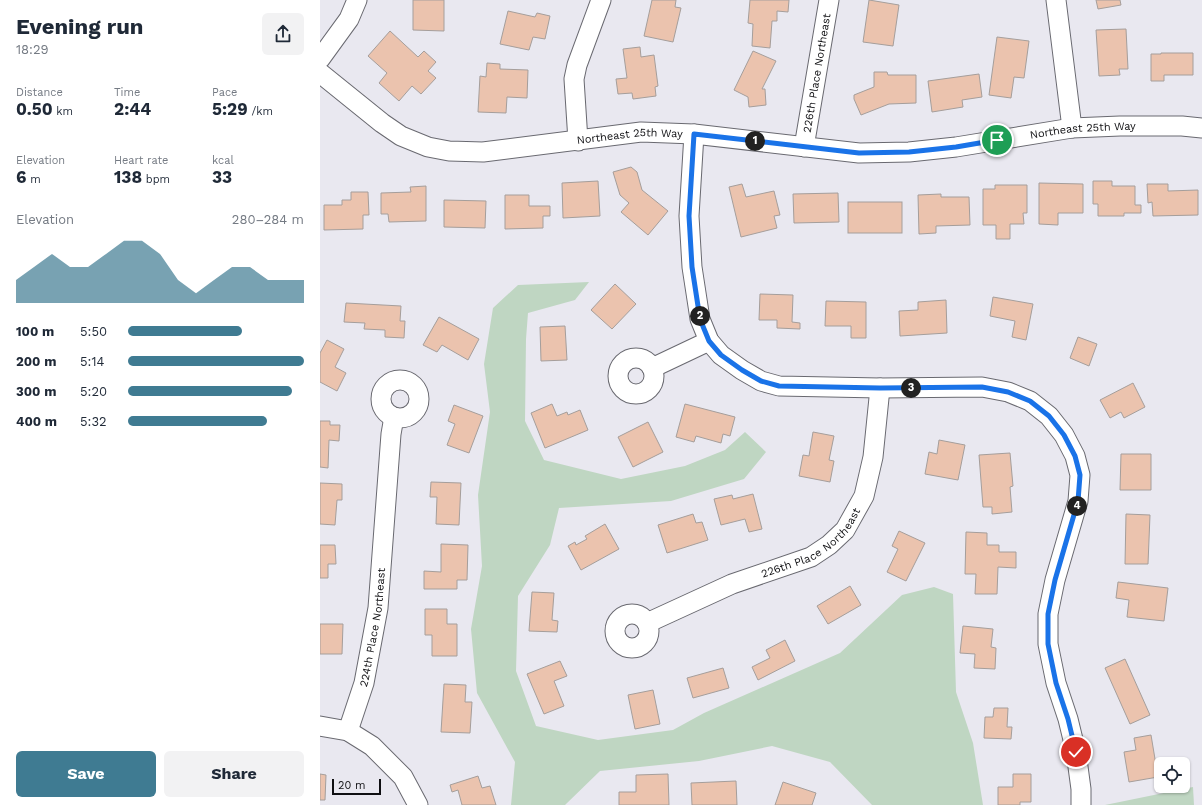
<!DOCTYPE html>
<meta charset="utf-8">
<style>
:root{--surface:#fff;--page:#f2f2f3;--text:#1f2937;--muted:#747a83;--accent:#3f7b92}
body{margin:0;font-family:"Work Sans",sans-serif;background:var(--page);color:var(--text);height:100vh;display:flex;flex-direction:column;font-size:15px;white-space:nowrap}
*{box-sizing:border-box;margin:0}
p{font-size:13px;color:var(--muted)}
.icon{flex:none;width:22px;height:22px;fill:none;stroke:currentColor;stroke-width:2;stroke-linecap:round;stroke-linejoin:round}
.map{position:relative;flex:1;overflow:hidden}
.panel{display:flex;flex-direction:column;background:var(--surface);width:320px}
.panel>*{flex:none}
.fabs{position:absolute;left:834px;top:757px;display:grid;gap:8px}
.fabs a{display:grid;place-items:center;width:36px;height:36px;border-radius:6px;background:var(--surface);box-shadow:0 1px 3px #0004;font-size:20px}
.scale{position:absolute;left:12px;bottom:10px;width:49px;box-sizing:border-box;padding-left:4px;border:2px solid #0f0f12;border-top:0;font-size:11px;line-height:14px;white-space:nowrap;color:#0f0f12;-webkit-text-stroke:3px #e9e8f0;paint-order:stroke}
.pin{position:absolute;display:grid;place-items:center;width:34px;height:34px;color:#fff;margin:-17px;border:2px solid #fff;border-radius:50%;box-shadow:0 1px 4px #0007}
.km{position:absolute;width:20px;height:20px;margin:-10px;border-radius:50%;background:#222;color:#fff;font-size:11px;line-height:20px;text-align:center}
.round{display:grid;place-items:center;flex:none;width:42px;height:42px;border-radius:6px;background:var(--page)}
.summary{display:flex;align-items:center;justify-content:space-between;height:68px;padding:0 16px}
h1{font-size:22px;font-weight:700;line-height:30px}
.figures{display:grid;grid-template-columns:repeat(3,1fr);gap:6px;height:68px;padding:4px 16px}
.figures div{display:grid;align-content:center}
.figures b{font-size:17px;font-weight:700}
.figures small{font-size:11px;font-weight:400}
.figures p{font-size:11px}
.chart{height:112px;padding:8px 16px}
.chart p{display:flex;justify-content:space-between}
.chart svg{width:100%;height:72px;margin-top:4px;fill:var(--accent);opacity:.7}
.action{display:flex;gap:8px;margin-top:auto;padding:8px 16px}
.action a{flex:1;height:46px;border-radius:6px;background:var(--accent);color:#fff;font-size:16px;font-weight:700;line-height:46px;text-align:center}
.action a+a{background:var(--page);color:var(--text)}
ul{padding:0 16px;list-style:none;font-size:13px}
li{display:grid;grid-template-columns:64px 48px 1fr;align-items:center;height:30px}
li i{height:10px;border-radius:5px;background:var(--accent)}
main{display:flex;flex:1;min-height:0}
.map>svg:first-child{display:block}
.green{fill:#bfd6c2}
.building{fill:#ebc3ae;stroke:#a59e9b}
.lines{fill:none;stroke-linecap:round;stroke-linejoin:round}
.street-casing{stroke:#696970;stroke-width:21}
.street{stroke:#fff;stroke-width:19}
.route-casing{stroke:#fff;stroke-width:8}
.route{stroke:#1a73e8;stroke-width:5}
.labels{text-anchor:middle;stroke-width:3;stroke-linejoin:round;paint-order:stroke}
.street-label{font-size:11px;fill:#0f0f12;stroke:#e9e8f0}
</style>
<main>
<section class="panel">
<div class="summary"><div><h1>Evening run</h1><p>18:29</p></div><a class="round"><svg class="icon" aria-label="share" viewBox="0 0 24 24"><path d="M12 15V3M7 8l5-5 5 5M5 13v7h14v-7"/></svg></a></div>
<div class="figures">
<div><p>Distance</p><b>0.50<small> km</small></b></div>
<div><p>Time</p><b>2:44</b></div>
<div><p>Pace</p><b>5:29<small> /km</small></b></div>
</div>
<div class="figures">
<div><p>Elevation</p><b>6<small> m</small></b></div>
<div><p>Heart rate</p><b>138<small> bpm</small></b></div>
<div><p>kcal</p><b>33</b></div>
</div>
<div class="chart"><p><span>Elevation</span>280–284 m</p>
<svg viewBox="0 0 160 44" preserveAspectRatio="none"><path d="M0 44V30L10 22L20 14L30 22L40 22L50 14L60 6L70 6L80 14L90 30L100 38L110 30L120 22L130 22L140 30L150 30L160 30V44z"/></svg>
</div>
<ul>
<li><b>100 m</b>5:50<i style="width:65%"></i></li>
<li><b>200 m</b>5:14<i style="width:100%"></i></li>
<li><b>300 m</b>5:20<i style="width:93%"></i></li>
<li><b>400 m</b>5:32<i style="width:79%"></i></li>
</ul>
<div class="action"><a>Save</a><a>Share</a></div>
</section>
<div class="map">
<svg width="882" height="805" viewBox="0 0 882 805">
<rect width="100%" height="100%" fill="#e9e8f0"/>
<g class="green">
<polygon points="269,282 255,300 208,313 206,339 205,421 224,460 301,479 365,466 405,450 425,432 446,452 424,479 351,501 239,508 230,545 198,596 196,671 216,726 278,740 353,730 384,713 520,653 582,595 614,587 633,594 636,692 653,743 663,805 552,805 510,762 452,746 379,761 280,771 245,805 191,805 195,762 157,693 151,629 162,566 158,495 170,412 164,364 173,308 198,285"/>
<polygon points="873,787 874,805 785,805"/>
</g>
<g class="building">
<polygon points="93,0 124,0 124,31 93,30"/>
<polygon points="332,0 356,0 355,7 361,8 353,42 324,36"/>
<polygon points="430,0 469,0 468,12 457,11 457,21 452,21 450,48 432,46 433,24 428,23"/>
<polygon points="549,0 579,5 573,46 543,42"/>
<polygon points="776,0 800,0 801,5 778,9"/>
<polygon points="188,11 215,17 217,13 230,16 225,39 213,37 209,50 180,44"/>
<polygon points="806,29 808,69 799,69 800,75 779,76 776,30"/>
<polygon points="70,31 98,57 104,51 116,62 108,71 116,78 101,94 92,86 79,101 59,83 67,73 48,56"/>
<polygon points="677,37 709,41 704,78 694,77 691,98 669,95"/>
<polygon points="320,47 321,57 334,55 338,86 335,87 336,96 313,99 312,93 298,94 296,79 307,78 303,49"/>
<polygon points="433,51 456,61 442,89 445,89 446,105 429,107 428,97 414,90"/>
<polygon points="841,53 873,53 873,75 844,75 844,81 831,81 831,54 841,54"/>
<polygon points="167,63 180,64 180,69 208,70 207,98 187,97 186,113 158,112 160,76 166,77"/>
<polygon points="554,72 567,72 568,75 596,75 596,103 569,104 541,115 534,99 534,95 554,87"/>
<polygon points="659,74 662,97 642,100 643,107 612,112 608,81"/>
<polygon points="311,167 317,172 322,190 348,211 328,235 301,212 309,203 300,195 293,172"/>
<polygon points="278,181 280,216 243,218 242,183"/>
<polygon points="773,181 792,181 792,186 815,186 815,205 821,205 821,213 804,213 804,216 778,216 778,204 773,204"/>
<polygon points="719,183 763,184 763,213 738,213 738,225 719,224"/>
<polygon points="422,184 426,197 454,191 460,215 454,216 457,228 421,237 409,187"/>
<polygon points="827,184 848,184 848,191 878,190 878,215 833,216 832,202 828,203"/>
<polygon points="675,185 707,185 707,213 703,213 704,224 690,224 690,239 676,239 676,225 663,225 663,189 675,189"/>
<polygon points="106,186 106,221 69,222 68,214 61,214 61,193 91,192 90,187"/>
<polygon points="31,192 48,192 49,215 43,215 43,229 4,230 4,205 22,205 22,200 31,200"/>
<polygon points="518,193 519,222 474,223 473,194"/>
<polygon points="621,194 621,197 649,197 650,225 616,226 616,233 599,234 598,195"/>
<polygon points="185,195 209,195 209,206 230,206 230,216 223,216 223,228 185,229"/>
<polygon points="124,200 166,201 165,228 124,227"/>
<rect x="528" y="202" width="54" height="31"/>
<polygon points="295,284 316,304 292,329 271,310"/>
<polygon points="440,294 473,295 472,322 480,323 480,329 457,328 457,320 439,320"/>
<polygon points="673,297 713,304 706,340 692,337 695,321 670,316"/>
<polygon points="626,300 627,333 580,336 579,311 598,310 598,302"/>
<polygon points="506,301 546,302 546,338 531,338 531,326 505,326"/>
<polygon points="26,303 81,306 80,321 85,321 84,338 65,337 65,330 44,329 45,323 24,322"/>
<polygon points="119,317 159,339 148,360 122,345 117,352 103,345"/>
<polygon points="245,326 247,360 221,361 220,327"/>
<polygon points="758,337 777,344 769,366 750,358"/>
<polygon points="7,340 24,349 15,367 26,373 17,391 0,382 0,353"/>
<polygon points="813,383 825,407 804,418 801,412 790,418 780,400"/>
<polygon points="232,404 237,416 247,412 248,415 260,410 268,430 225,448 211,413"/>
<polygon points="365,404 415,417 410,436 403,434 401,443 376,436 374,442 356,437"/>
<polygon points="134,405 163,416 149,453 127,445 135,424 128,421"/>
<polygon points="0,421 10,421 10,425 20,425 19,441 9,440 8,468 0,467"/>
<polygon points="328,422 343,452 313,467 298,437"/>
<polygon points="493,432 514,436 509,460 514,461 510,482 479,476 483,455 489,456"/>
<polygon points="619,440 645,445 638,480 605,474 609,452 617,454"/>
<polygon points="690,453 693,486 690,487 692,512 672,514 672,507 663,507 659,455"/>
<polygon points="801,454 831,454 831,490 800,490"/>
<polygon points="111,482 141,483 139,525 116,524 117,497 110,497"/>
<polygon points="0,483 22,484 22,500 17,500 15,525 0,524"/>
<polygon points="433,494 442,529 429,532 425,519 401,525 394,499 412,495 413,499"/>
<polygon points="373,514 376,523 382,522 388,540 347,553 338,525"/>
<polygon points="806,514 830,515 828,564 805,564"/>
<polygon points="285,524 299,549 261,570 248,546 255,542 256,545 267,539 265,536"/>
<polygon points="579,531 605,543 586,581 567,572 578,549 572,546"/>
<polygon points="646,532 667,533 667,545 679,545 679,552 696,552 696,568 678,567 677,594 655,594 656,574 645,574"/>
<polygon points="121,544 148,545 147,580 137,580 137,589 104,589 104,571 121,572"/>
<polygon points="0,545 15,545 16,564 8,564 8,578 0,578"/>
<polygon points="798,582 848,588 844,621 807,617 809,600 796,598"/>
<polygon points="530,586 541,605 508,624 497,606"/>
<polygon points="212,592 234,593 232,620 238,621 237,632 209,631"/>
<polygon points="105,609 127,609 127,624 137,624 137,656 112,656 112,635 105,635"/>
<polygon points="0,624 23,624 22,654 0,654"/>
<polygon points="643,626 673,629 671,647 676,648 675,669 654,668 655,654 640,653"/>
<polygon points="465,640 475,661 438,680 432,667 450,658 446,650"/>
<polygon points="805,659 830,715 810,724 785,668"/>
<polygon points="240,661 247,676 234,681 244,706 224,714 207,674"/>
<polygon points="403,668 409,688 373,698 367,678"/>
<polygon points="124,684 146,685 145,702 152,702 150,733 121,732"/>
<polygon points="333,690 340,724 315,729 308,695"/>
<polygon points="674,708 688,708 687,727 692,727 691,739 664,738 665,717 673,717"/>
<polygon points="831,735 838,777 809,782 804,752 816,750 814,738"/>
<polygon points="0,774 6,775 5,800 0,800"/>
<polygon points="348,774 349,805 299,805 299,792 316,792 316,775"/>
<polygon points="693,774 711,774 711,802 700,802 700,805 678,805 678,787 693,787"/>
<polygon points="158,776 162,788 170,786 176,805 142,805 138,790 132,792 130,785"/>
<polygon points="416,781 417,805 372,805 371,783"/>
<polygon points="463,782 496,793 492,805 455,805"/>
</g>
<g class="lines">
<g class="street-casing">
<g id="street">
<polyline points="736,0 752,128"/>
<polyline points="0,59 29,19 37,0"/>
<path id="s1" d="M0,73L62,123L81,136L108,147L129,151L163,152L321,132L374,134L539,153L589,152L636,147L752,128L800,126H862L882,128"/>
<polyline points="374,134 369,216 372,267 380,319 389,341 401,355 422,370 441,381 459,386 560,388 662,387 688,392 710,401 729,416 744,435 755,456 760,475 758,501 735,580 728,614 728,644 736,683 748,719 756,752 761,789 761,805"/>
<polyline points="258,141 254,79 257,65 281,0"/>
<path id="s2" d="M484,147L509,0"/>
<circle cx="316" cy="376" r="18"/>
<polyline points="332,368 389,341"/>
<circle cx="80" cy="399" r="19"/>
<circle cx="312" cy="631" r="17"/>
<path id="s3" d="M327,623L412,584L491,557L509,545L525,530L544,496L553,457L560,388"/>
<polyline points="0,726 28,731 52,746 83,777 98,805"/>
<path id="s4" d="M28,731L44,683L58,608L71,434L74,417"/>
</g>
</g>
<use href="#street" class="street"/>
</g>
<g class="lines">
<g class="route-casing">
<polyline id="route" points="677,140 636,147 589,152 539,153 374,134 369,216 372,267 380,319 389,341 401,355 422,370 441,381 459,386 560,388 662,387 688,392 710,401 729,416 744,435 755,456 760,475 758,501 735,580 728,614 728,644 736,683 748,719 756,752"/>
</g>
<use href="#route" class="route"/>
</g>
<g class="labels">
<g class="street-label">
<text dy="4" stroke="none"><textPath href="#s2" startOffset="75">226th Place Northeast</textPath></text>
<text dy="4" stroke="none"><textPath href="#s1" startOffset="791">Northeast 25th Way</textPath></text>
<text dy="4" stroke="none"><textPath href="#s1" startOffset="335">Northeast 25th Way</textPath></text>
<text dy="4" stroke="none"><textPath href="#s3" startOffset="185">226th Place Northeast</textPath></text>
<text dy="4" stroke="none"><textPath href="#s4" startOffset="107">224th Place Northeast</textPath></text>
</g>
</g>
</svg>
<div class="fabs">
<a><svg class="icon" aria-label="locate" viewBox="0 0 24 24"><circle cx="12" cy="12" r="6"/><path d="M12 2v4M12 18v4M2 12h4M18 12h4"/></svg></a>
</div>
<div class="scale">20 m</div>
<div class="pin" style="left:677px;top:140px;background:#1e9e55"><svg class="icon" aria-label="arrive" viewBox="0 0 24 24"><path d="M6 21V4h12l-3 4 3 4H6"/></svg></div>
<div class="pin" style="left:756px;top:752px;background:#d93025"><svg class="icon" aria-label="check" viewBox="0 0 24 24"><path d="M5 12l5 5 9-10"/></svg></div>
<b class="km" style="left:435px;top:141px">1</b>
<b class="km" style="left:380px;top:316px">2</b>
<b class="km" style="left:591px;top:388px">3</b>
<b class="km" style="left:757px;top:506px">4</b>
</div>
</main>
